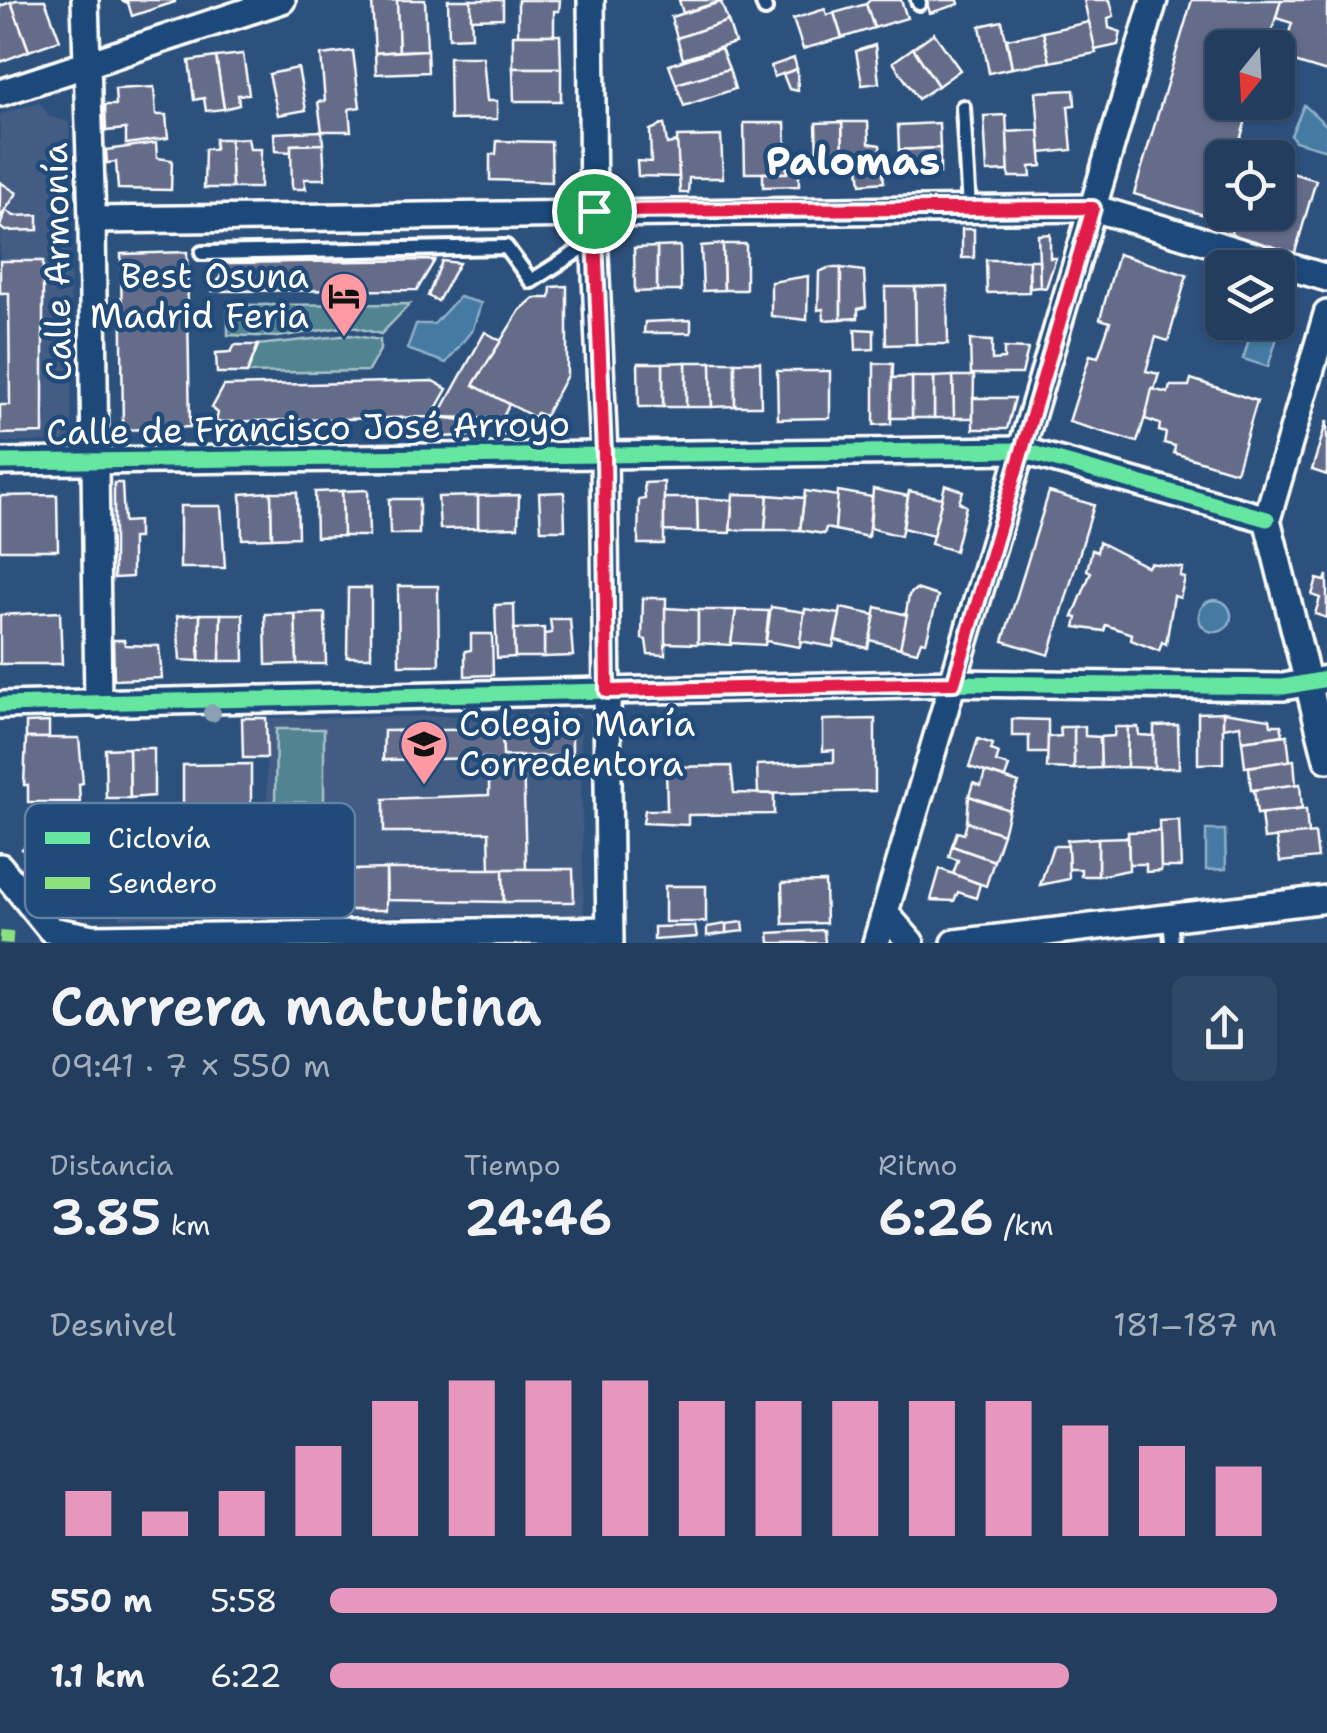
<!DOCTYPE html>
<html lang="es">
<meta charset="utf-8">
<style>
:root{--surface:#223d5e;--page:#2e4867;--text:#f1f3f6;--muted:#a2aebc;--line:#3f5673;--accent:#e797bd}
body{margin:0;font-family:"Shantell Sans",sans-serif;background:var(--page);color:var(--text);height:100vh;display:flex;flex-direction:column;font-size:38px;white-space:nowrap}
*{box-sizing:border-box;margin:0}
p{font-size:32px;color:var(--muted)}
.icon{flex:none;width:55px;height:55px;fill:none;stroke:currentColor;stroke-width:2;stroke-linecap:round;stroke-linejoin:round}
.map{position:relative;height:943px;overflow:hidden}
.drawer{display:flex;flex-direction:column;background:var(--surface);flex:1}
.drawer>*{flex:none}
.needle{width:65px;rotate:198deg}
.controls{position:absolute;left:1205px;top:30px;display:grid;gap:20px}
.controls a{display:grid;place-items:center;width:90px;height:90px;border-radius:15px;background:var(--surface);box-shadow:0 2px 8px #0004,0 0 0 2px var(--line);font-size:50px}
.pin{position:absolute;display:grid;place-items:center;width:85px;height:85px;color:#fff;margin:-42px;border:5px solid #fff;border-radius:50%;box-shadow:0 2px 10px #0007}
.round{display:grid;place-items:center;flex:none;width:105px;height:105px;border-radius:15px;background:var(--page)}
.overview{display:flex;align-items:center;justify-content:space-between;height:170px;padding:0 50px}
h1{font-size:55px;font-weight:600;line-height:75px}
.figures{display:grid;grid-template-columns:repeat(3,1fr);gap:15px;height:170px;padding:10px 50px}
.figures div{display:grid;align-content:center}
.figures b{font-size:50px;font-weight:600}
.figures small{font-size:28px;font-weight:400}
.figures p{font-size:28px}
.chart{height:280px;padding:20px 50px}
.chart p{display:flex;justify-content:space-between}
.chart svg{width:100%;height:180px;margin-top:10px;stroke:var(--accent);stroke-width:6}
ul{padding:0 50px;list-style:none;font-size:32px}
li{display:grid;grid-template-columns:160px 120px 1fr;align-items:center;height:75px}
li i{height:25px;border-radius:12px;background:var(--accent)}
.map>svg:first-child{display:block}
.built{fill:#425c84}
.green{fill:#518490;stroke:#a8c2c8;stroke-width:2.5}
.water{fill:#447aa2;stroke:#8fafc7;stroke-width:2.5}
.building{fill:#656c89;stroke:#fff;stroke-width:2.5}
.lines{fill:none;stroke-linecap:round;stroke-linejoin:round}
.service-casing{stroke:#fff;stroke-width:20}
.minor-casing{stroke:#fff;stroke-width:32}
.service{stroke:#1f4a7a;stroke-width:12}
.minor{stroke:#1f4a7a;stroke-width:25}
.quiet{stroke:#8de07e;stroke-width:12;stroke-dasharray:25 12;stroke-linecap:butt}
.cycleway-casing{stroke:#1f4a7a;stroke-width:21}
.cycleway{stroke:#66e7a1;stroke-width:15}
.tree{fill:#89a0b5}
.route-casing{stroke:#fff;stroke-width:20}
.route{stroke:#e11d48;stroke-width:12}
.labels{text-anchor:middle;stroke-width:9;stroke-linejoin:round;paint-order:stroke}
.street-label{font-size:35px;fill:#fff;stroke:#1f4a7a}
.poi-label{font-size:35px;fill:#fff;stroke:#1f4a7a;text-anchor:end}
.quarter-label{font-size:40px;font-weight:bold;fill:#fff;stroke:#1f4a7a}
.key{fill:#1f4a7a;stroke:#6280a2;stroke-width:2.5}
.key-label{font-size:28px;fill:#fff}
</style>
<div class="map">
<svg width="1327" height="943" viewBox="0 0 1327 943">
<rect width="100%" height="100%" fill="#2d517d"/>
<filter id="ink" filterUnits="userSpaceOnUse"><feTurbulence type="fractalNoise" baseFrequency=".01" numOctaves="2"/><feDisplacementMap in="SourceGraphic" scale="20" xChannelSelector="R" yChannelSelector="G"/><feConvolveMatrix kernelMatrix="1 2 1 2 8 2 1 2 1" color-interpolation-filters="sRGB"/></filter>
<g filter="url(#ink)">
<g class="built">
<polygon points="39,102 50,117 69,122 72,442 0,442 0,114"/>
<polygon points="580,714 584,914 120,918 120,820 267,817 266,718"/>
</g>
<g class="green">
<polygon points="410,304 381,334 349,326 278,337 228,335 228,305"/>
<polygon points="350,335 380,340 380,350 368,371 247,373 258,345"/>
<polygon points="276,729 324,729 324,803 275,802"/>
</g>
<g class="water">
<polygon points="1304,105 1327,126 1327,150 1295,141 1291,135"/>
<polygon points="459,297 481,303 473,329 446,363 407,349 416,324 434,324"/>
<polygon points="1278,302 1287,305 1268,367 1243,359 1254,323 1278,322"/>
<circle cx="1215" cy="616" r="16"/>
<polygon points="1206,830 1225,830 1226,869 1206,870"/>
</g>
<g class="building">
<polygon points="16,0 45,0 60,40 29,51 11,2"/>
<polygon points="121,0 175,0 175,2 132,16 128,3"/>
<polygon points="397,0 399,51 375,53 372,2"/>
<polygon points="397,0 425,0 427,50 399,51"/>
<polygon points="448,0 471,0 472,37 449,38"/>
<polygon points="471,0 503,0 503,18 471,19"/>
<polygon points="518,0 560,0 559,11 554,11 554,35 518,35"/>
<polygon points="679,0 725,0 683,13"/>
<polygon points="870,0 901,0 907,18 874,28 866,4"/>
<polygon points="926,0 958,0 959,4 930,13"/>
<polygon points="1084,0 1110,0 1114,16 1108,18 1109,28 1121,32 1118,45 1095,50"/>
<polygon points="1192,0 1281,0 1267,48 1222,48 1222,102 1251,102 1235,158 1222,158 1222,201 1217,219 1134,194"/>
<polygon points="1281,0 1327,0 1327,72 1281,58 1292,23 1276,18"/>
<polygon points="11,2 29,51 0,62 0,6"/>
<polygon points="721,2 728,21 677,38 671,17"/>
<polygon points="866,4 874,28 842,38 834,13"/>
<polygon points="825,9 827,15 834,13 842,38 803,49 793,19"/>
<polygon points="728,21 735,43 683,59 677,38"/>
<polygon points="1002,21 1012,68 989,73 980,26"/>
<polygon points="1089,22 1096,53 1050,62 1043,32"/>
<polygon points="1043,32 1050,62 1012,68 1007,39"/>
<polygon points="934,33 960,70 938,86 913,48"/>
<polygon points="513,35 560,35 561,68 513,68"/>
<polygon points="875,45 879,83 862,85 856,51"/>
<polygon points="721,48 729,69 676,84 669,65"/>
<polygon points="913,48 938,86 918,99 893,62"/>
<polygon points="427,50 428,72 376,74 375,53"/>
<polygon points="353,51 360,107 349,109 351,131 322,131 318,102 325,101 321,55"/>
<polygon points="243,54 249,94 238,95 239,105 224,109 216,57"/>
<polygon points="216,57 224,109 206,111 204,98 194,100 189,61"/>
<polygon points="449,57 483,57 487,101 497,101 497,119 450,120"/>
<polygon points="794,58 797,69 774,77 771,66"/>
<polygon points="298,68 306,110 278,115 269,74"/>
<polygon points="513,68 561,68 561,101 514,101"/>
<polygon points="729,69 735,89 684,106 676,84"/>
<polygon points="797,69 798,91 789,89 783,74"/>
<polygon points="154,87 156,115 166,115 168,138 126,144 126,129 106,131 105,105 116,105 115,89"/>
<polygon points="1074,90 1075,105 1068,106 1072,150 1041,153 1036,92"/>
<polygon points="1006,115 1009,171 987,172 984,116"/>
<polygon points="842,122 868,122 869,143 880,145 884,182 861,184 858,160 843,161"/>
<polygon points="842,122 843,161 817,161 816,123"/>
<polygon points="744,123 785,123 787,173 745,173"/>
<polygon points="939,123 940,148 899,150 898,125"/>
<polygon points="664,124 667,144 678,142 679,177 638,176 637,161 651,162 650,130"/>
<polygon points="1039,130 1042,166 1030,167 1031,177 1009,177 1007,132"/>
<polygon points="322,131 323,144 291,145 291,152 275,151 274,133"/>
<polygon points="721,136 723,178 689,178 688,193 680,193 677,137"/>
<polygon points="248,138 250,149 261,149 260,188 232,188 230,139"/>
<polygon points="215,139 230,139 232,188 204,188 205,149 215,149"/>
<polygon points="497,141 551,142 552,182 490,180 490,155 496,154"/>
<polygon points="156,143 157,158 172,160 171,190 118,189 116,162 107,163 106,150"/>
<polygon points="323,144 325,179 304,179 306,189 292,189 291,145"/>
<polygon points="940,148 940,173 900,175 899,150"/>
<polygon points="786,157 799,157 799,186 763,187 763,173 787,173"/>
<polygon points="1278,169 1316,180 1294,256 1230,237 1233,224 1217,219 1222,201 1222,212 1278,212"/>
<polygon points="0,182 17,193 0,218"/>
<polygon points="5,210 14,216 38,215 38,230 5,231 0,227"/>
<rect x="962" y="229" width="12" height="29"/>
<polygon points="1050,234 1050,258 1056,258 1046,288 1040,287 1038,235"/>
<polygon points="723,244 724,290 703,291 701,246"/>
<polygon points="723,244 746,244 746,290 724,290"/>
<polygon points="680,246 681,291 657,291 657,247"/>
<polygon points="657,247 657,291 635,292 634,248"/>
<polygon points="187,252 190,427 123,430 121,254"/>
<polygon points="1118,254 1187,275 1168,341 1156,337 1146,371 1159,374 1137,442 1069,422 1090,355 1098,357 1110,322 1100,319"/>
<polygon points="435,260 417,290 213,291 227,263"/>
<polygon points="986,260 1029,260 1029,292 987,293"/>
<polygon points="1029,260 1039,260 1040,287 1030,288"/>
<polygon points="0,261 43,261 43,433 0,434 0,405 10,405 9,293 0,293"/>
<polygon points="442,261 459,263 438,301 428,296"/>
<polygon points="828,268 841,268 841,319 824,320 823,309 818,310 819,272"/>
<polygon points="841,268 864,271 866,307 858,309 858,318 841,319"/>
<polygon points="808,276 807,320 771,316 771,282"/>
<polygon points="567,286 567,375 545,416 537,413 534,417 473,385 520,310 534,298 550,298 551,287"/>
<polygon points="947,286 948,344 916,344 915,287"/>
<polygon points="885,287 915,287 916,344 886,345"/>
<polygon points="691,320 691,333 644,333 645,322"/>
<polygon points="855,329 874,330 874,349 856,350"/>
<polygon points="485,332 501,341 473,385 509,404 502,419 438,417"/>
<polygon points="970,340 992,341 992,360 1004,359 1004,348 1028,349 1022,374 971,374"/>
<polygon points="235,345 258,345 247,373 217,373 216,353 231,352"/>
<polygon points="686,362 711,362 712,407 686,407"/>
<polygon points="686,362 686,407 663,407 663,363"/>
<polygon points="711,362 735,362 735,406 712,407"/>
<polygon points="735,362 760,362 761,406 735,406"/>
<polygon points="638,363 663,363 663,407 639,407"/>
<polygon points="874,363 893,364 891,424 874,425"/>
<polygon points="777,371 830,371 830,418 778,419"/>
<polygon points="953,376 974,376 973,418 954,418"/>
<polygon points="953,376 954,418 934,418 934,377"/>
<rect x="912" y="377" width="22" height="41"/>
<polygon points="912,377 912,418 891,418 892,378"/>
<polygon points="1191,379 1257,401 1236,472 1174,453 1175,446 1164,443 1166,433 1159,431 1160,424 1145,419 1152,389 1168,393 1170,386 1189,386"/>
<polygon points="433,381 447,389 431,417 216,422 218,413 212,408 224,386"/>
<polygon points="973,398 1015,398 1007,429 973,429"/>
<polygon points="438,417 471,421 469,436 437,437"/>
<rect x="498" y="419" width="47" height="16"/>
<polygon points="1327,420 1327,475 1312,470"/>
<polygon points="664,482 664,544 638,544 639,500 645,499 644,483"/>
<polygon points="114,483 122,483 124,522 138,521 138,538 132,538 132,577 114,578"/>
<polygon points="945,485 963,491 959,502 966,506 955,551 931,544"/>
<polygon points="873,489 908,496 901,536 870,528"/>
<polygon points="368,490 369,536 343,536 342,491"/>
<polygon points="342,491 343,536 316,537 315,492"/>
<polygon points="805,491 838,496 835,530 826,528 824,534 800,530"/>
<polygon points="838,491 872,497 868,537 835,530"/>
<polygon points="909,491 942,498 933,536 903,528"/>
<polygon points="271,492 272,538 242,539 241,494"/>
<polygon points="271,492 297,492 298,537 272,538"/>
<polygon points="564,492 565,530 541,530 539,493"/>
<polygon points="1049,492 1094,505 1049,655 1003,641"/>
<polygon points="733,494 768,495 765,530 730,530"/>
<polygon points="57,495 58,550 0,550 0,496"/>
<polygon points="519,495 518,527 478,528 478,496"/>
<polygon points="768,495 804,498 800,530 765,530"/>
<polygon points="478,496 478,528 440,529 438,497"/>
<polygon points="664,498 697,498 698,532 664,531"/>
<polygon points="697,498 732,500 730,533 698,532"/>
<polygon points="389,499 419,499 419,534 390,534"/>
<polygon points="180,506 221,506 225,568 180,568"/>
<polygon points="1099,542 1148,567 1150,563 1183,568 1180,576 1185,578 1180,598 1174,596 1166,644 1162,642 1159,651 1131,640 1132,634 1106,625 1104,631 1075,627 1077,618 1073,617 1091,572 1087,570 1092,550 1097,552"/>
<polygon points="1327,575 1327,618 1315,614 1320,598 1312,595 1317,579 1325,581"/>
<polygon points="398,586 438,586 439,665 399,665"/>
<polygon points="348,588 371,588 371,657 347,657"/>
<polygon points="916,589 938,596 926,642 921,641 917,652 900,648 909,595"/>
<polygon points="643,598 666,598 665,655 648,654 646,640 642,639"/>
<polygon points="514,604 515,657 497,658 495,605"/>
<polygon points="771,607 804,612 800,647 766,641"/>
<polygon points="876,607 907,615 900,648 870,640"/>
<polygon points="665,608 698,610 698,644 665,643"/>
<polygon points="841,608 875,615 868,648 835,640"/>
<polygon points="805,609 840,614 833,647 800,641"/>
<polygon points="698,610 736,610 731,645 698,643"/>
<polygon points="736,610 769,611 765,645 731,643"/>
<polygon points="60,612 62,664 0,664 0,615"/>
<polygon points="325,613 326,664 297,664 295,614"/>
<polygon points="200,614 221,614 220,661 199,661"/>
<polygon points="200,614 199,661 180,660 177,616"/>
<polygon points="221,614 243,614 244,661 220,661"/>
<polygon points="265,614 295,614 297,664 266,665"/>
<polygon points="550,619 570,619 573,656 544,657 544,634 552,633"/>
<polygon points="544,628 544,657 515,657 514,629"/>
<polygon points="471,634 492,634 493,675 465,676 465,651 471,650"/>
<polygon points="113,640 124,640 125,645 159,646 162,678 114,680"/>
<polygon points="1223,712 1270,719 1271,725 1281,725 1283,735 1242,741 1240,725 1223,728"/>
<polygon points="1223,712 1223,763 1198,764 1198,713"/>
<polygon points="242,718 266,718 267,758 243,758"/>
<polygon points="875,719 875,791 758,794 757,765 834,762 834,750 823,751 823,720"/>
<polygon points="1012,719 1048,720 1048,753 1029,753 1029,736 1012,736"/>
<polygon points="49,722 49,738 26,738 26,723"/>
<polygon points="502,724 572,724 572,756 503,756"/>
<polygon points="1178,725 1179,768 1154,768 1154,726"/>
<polygon points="1085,726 1085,736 1100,737 1101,768 1074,769 1074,727"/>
<polygon points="1060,727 1074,727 1074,769 1047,768 1048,737 1061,736"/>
<polygon points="1115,727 1128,727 1127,767 1101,768 1100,737 1114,736"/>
<polygon points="1128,727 1138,727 1139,735 1154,736 1154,768 1127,767"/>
<polygon points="502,729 503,756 523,757 526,869 490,869 489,832 384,832 384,799 489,795 489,758 383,760 384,731"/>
<polygon points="1287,735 1290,761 1245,767 1242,741"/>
<polygon points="26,738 79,738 83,783 79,784 80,802 28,802 28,785 24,785"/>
<polygon points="978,739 993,744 991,750 999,753 996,762 1009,766 1005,778 969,767"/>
<polygon points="129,748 130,798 106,798 105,749"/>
<polygon points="129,748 154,748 154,796 130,798"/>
<polygon points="1294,760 1296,785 1251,790 1249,767"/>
<polygon points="251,764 251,806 183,806 183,765"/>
<polygon points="731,766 734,793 774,794 774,814 688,815 688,825 643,823 645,810 667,810 666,767"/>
<polygon points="985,772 1019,783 1009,810 969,796 973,783 981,786"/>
<polygon points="1300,784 1302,809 1257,814 1254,790"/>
<polygon points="969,796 1009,810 1003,834 967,822"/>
<polygon points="1306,809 1308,834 1264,839 1261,814"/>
<polygon points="63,816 77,831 80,828 102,856 100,860 106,867 65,901 22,849"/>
<polygon points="1179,820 1181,867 1161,867 1159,821"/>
<polygon points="967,822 1003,834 994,861 952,846 957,832 964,834"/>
<polygon points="1160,831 1161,871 1146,872 1146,864 1129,864 1128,832"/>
<polygon points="1315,833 1318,858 1280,862 1276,837"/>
<polygon points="1128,837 1129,870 1098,876 1098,838"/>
<polygon points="1098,838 1098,876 1081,876 1081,869 1069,869 1067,840"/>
<polygon points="952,846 994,861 986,886 953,874 958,860 949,857"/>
<polygon points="1053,846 1068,846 1069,879 1040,885"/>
<polygon points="386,869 503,869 504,902 387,900"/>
<polygon points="386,869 386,910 313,910 313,871"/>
<polygon points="503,869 573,869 574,902 504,902"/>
<polygon points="940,869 980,884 976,898 958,892 954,901 931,900"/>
<polygon points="825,882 826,923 783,924 782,883"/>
<rect x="665" y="886" width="41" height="36"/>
<polygon points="743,922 744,931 726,933 726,924"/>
<polygon points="726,924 726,933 707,936 707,927"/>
<polygon points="695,926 697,937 654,940 654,927"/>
<polygon points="824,930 825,943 770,943 769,933"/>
</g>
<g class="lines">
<g class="service-casing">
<g id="service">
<polyline points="762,0 765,9"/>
<polyline points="918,0 919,3"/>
<polyline points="963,107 969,209"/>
<polyline points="202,253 506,247 531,281 594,241"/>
<polyline points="1170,917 1172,943"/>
</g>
</g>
<g class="minor-casing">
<g id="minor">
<polyline points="85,0 92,220 98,704"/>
<polyline points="591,0 593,211 604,454 610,943"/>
<polyline points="0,93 282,0"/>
<polyline points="92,220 1093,208 1327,278"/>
<polyline points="1327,314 1267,519 1327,759"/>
<polyline points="0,462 1021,450 1267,519"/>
<polyline points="0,705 954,683 1283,687 1327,679"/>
<polyline points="0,867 51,930 93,938 609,930"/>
<polyline points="886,914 911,943"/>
<polyline points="876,943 1154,0"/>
<polyline points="955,943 1327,899"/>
</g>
</g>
<use href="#service" class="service"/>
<use href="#minor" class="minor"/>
<polyline class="quiet" points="0,937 13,938"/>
<g class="cycleway-casing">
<g id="cycleway">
<polyline points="0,462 1021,450 1267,519"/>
<polyline points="0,705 954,683 1283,687 1327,679"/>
</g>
</g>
<use href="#cycleway" class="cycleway"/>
</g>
<circle class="tree" cx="212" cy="713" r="9"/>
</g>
<g class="lines" filter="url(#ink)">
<g class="route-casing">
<polygon id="route" points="1093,208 954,683 607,691 604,454 594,211"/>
</g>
<use href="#route" class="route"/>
</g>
<defs>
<g id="hotel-pin" transform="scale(2.5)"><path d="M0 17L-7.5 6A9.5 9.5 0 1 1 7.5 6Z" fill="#ff9aa2" stroke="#1f4a7a"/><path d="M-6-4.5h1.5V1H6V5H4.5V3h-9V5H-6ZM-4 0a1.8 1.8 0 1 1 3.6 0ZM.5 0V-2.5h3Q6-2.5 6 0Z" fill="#111"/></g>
<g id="school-pin" transform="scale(2.5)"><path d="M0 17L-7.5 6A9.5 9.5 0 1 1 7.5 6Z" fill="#ff9aa2" stroke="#1f4a7a"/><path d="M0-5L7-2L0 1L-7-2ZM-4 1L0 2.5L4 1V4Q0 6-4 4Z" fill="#111"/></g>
</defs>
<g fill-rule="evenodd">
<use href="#hotel-pin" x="344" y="296"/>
<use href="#school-pin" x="424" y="744"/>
</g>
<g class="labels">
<g class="street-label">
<text transform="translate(57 262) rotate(-91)" y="12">Calle Armonía</text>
<text transform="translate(308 428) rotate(-1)" y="12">Calle de Francisco José Arroyo</text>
</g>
<g class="poi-label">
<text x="309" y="288">Best Osuna<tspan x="309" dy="40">Madrid Feria</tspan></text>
<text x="459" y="736" text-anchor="start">Colegio María<tspan x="459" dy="40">Corredentora</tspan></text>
</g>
<g class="quarter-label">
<text x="853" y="175">Palomas</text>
</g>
</g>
<rect x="25" y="803" width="330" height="115" rx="15" class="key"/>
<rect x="45" y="832" width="45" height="12" fill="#66e7a1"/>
<rect x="45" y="877" width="45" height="12" fill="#8de07e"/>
<g class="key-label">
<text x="108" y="848">Ciclovía</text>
<text x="108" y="893">Sendero</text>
</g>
</svg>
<div class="controls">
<a><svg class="needle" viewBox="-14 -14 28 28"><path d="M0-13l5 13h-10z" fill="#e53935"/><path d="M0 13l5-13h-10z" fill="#a2aebc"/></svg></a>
<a><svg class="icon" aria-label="locate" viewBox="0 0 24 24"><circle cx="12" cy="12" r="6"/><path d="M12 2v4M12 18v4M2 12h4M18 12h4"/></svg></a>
<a><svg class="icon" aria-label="layers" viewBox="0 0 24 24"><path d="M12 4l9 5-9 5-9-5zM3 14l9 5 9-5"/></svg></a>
</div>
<div class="pin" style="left:594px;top:211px;background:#1e9e55"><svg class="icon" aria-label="arrive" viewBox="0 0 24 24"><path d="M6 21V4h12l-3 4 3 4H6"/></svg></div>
</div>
<section class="drawer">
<div class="overview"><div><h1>Carrera matutina</h1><p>09:41 · 7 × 550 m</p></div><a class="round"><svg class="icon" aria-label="share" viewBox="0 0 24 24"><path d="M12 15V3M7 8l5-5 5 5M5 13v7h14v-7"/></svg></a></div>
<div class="figures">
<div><p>Distancia</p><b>3.85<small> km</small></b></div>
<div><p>Tiempo</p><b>24:46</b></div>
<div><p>Ritmo</p><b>6:26<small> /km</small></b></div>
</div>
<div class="chart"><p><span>Desnivel</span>181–187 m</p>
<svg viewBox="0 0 160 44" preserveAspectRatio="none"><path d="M5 44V33M15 44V38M25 44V33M35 44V22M45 44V11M55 44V6M65 44V6M75 44V6M85 44V11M95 44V11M105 44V11M115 44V11M125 44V11M135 44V17M145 44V22M155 44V27"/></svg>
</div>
<ul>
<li><b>550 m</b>5:58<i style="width:100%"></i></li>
<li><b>1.1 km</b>6:22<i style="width:78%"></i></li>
</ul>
</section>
